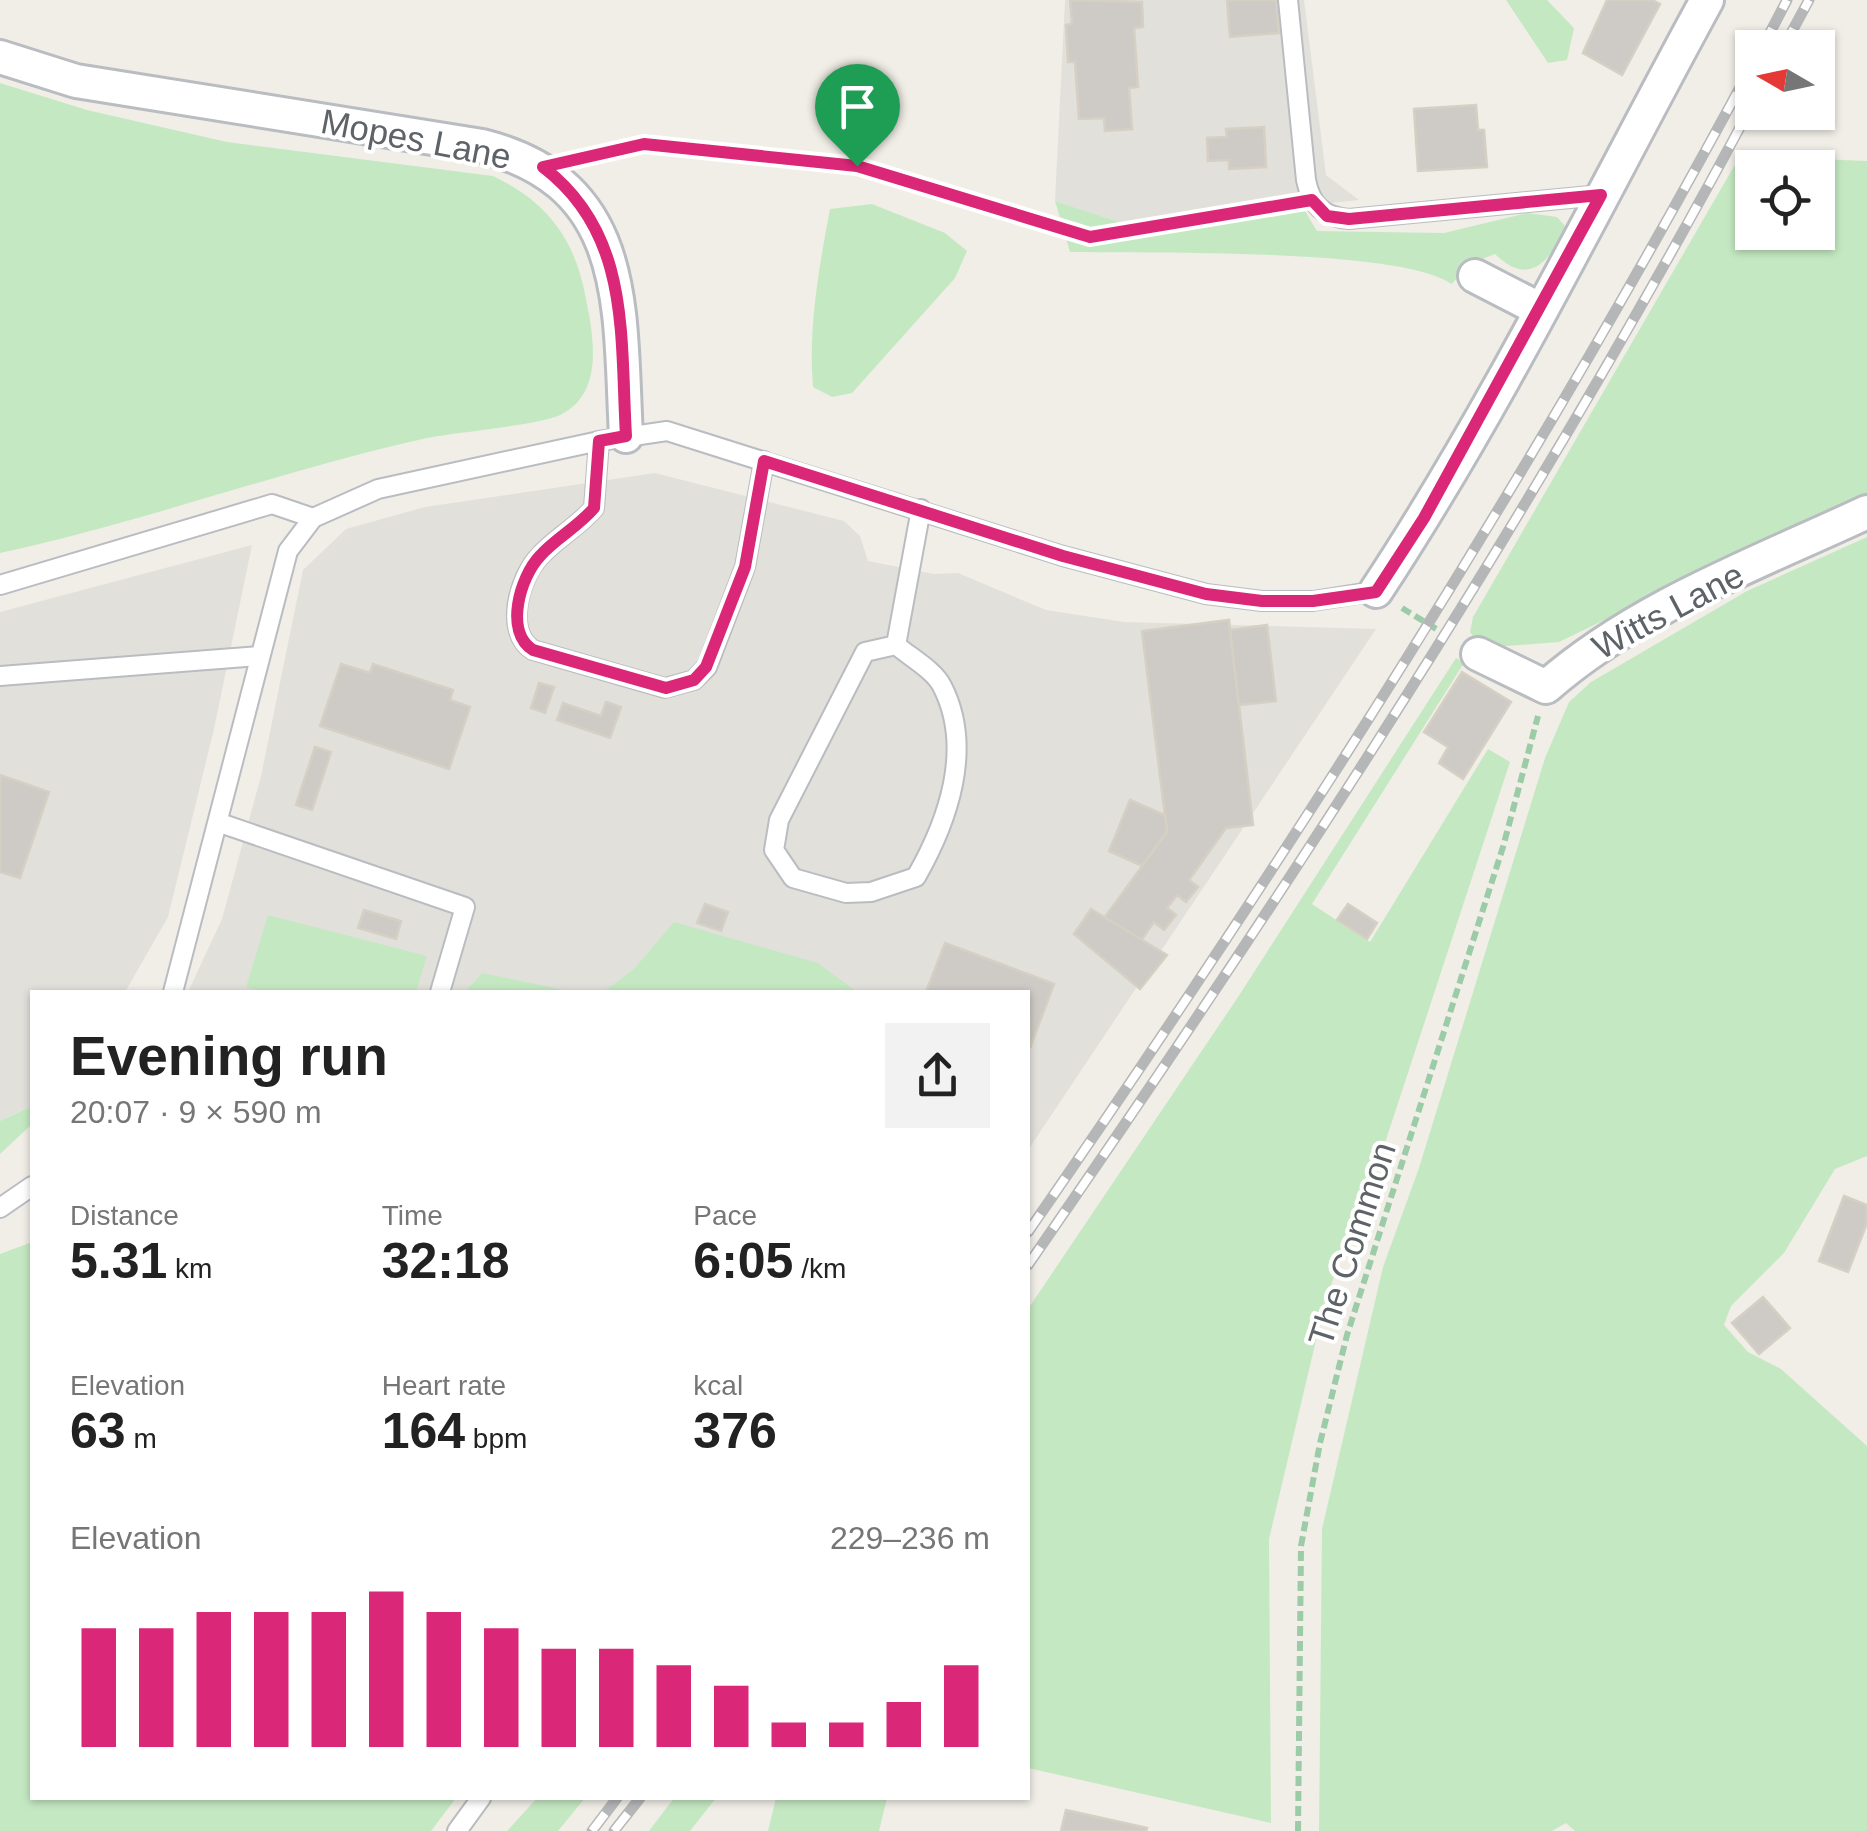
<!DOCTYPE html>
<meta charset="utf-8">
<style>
:root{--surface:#fff;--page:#f2f2f2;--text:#222;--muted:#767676;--accent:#db2777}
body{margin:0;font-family:Helvetica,sans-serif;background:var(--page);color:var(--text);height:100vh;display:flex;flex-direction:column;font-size:38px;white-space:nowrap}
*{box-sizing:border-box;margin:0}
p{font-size:32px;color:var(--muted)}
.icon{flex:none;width:55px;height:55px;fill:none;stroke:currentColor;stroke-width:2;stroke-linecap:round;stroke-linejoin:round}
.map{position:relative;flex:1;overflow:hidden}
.sheet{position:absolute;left:30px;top:990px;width:1000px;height:810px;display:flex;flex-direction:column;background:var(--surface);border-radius:0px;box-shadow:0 2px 8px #0004}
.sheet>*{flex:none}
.needle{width:65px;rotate:279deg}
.controls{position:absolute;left:1735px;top:30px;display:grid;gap:20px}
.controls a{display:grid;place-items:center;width:100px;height:100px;border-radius:0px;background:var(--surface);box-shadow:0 2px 8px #0004;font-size:50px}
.pin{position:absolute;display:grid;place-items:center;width:85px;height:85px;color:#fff;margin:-102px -42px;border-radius:50% 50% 50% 0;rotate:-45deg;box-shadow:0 0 10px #0007}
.pin .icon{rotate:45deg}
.round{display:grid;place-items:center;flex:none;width:105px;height:105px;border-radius:0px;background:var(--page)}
.overview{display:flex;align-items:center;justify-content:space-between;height:170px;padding:0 40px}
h1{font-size:55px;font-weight:800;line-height:75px}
.stats{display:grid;grid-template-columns:repeat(3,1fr);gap:15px;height:170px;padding:10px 40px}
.stats div{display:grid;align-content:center}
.stats b{font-size:50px;font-weight:800}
.stats small{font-size:28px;font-weight:400}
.stats p{font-size:28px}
.chart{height:280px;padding:20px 40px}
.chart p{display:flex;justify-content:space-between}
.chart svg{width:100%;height:180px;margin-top:10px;stroke:var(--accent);stroke-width:6}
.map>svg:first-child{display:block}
.industrial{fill:#e2e0db}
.green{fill:#c4e9c2;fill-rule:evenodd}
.building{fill:#cecbc6;stroke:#d6d0c4;stroke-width:2.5}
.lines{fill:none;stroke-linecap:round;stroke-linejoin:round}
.lane-casing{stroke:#b9bcc1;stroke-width:22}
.street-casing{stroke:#b9bcc1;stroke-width:38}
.path{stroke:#9bcba7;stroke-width:6;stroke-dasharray:10 5;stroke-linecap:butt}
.lane{stroke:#fff;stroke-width:18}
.street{stroke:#fff;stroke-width:32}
.rail-casing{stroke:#b5b6b7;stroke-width:11}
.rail{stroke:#fff;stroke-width:8;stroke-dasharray:22;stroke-linecap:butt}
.route-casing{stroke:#fff;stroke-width:20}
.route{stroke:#db2777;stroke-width:12}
.labels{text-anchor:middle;stroke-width:8;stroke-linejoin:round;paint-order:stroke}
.street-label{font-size:35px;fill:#5e6368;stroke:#fff}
</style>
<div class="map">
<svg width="1867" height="1831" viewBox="0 0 1867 1831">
<rect width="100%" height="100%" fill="#f1eee7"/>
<g class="industrial">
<polygon points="1065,0 1304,0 1326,175 1359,200 1129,225 1055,201"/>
<polygon points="655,473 844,521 860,536 868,561 934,574 958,573 1046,610 1124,622 1376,629 1028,1150 1028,992 188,992 222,919 261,776 303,570 346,529 425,507"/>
<polygon points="252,545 214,729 168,917 125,992 32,992 32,1106 0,1121 0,612"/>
</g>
<g class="green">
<polygon points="1506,0 1547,0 1574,28 1567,60 1548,63"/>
<path d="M0,83L87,110L227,142L493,176C543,200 572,234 584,289C592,329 607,390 562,414C543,425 456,432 427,438C283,470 144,522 0,553Z"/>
<path d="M1740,156L1867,161V493L1559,642L1481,648L1470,632L1473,617ZM1752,168H1818V232H1752Z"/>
<path d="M1055,201L1129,225L1302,206L1317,231L1444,233L1527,213L1557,217L1565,226C1551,261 1529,288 1495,254L1467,265L1452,284C1398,247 1147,254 1070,252Z"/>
<path d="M872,204L945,233L967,251L955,278L852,393L832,397L813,387C808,327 819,268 830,209Z"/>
<polygon points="1867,537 1867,1156 1835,1169 1784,1253 1731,1306 1724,1325 1748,1352 1781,1369 1867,1446 1867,1831 1575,1831 1566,1823 1552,1831 1319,1831 1322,1529 1383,1267 1419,1168 1545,758 1569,702 1591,682 1747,591"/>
<polygon points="1456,658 1464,663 1312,904 1370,942 1488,749 1510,762 1383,1149 1326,1298 1269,1539 1271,1823 1028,1768 1028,1309 1238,997"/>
<polygon points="268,915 427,956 416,992 264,992 246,987"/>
<polygon points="674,922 818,963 857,992 603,992 633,970"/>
<polygon points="482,973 574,992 465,992"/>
<polygon points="32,1106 32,1124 0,1154 0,1121"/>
<polygon points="32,1242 32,1798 456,1798 431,1831 0,1831 0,1254"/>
<polygon points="537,1798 585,1798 558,1831 507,1831"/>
<polygon points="674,1798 716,1798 690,1831 649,1831"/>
<polygon points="776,1798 887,1798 879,1831 768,1831"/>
</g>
<g class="building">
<polygon points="1070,0 1142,2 1143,27 1134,28 1138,87 1129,88 1132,129 1105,131 1104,118 1079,119 1075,62 1068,62 1066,25 1072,24"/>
<polygon points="1227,0 1276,0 1279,33 1230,37"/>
<polygon points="1607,0 1652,0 1660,4 1622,75 1583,53"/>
<polygon points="1476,105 1478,130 1484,130 1487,167 1418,171 1414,109"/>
<polygon points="1264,127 1266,167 1229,169 1229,160 1208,161 1207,138 1227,137 1226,129"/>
<polygon points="1229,620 1253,825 1226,828 1189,880 1198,887 1186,902 1177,895 1167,908 1176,915 1164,930 1154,922 1140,942 1105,917 1167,832 1142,631"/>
<polygon points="1267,625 1276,701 1239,705 1230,630"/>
<polygon points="341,664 370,673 373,664 453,690 450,700 470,707 449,769 320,726"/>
<polygon points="1462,672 1511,702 1463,779 1439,763 1448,747 1424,732"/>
<polygon points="539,683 554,687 545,713 531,708"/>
<polygon points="606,702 621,707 610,738 557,720 563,703 601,716"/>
<polygon points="315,747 331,752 312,810 296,805"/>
<polygon points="0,775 49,792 20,878 0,872"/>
<polygon points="1130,800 1165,815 1167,832 1142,866 1109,851"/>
<polygon points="705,904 728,912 721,931 697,923"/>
<polygon points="1348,904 1377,923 1367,939 1337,920"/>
<polygon points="1091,909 1167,955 1140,989 1074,934"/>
<polygon points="364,910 401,921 396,939 358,928"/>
<polygon points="945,943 1054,984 1030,1048 1028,992 926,992"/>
<polygon points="1844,1196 1867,1205 1867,1223 1848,1272 1819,1261"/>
<polygon points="1763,1297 1790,1328 1759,1354 1732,1323"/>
<polygon points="1066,1810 1147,1828 1146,1831 1061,1831"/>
</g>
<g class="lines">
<g class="lane-casing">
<g id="lane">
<path d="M1288,0L1306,180C1311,206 1324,217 1349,219L1601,195"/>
<path d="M599,441L594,508C578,527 556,538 540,556C519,577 504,632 533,650L665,688L694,680L707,667L745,567L764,461"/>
<polyline points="0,585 272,504 313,518"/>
<path d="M896,645C910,657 934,670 942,686C974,748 948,821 916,877L871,892L846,893L793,878L774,850L779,820L865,652L896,645L921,509"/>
<polyline points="0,676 259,656"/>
<polyline points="220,823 465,907 440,992"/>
<polyline points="173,992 288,551 313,518 378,489 599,441 667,431 1063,556 1206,594 1262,601 1313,601 1376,591"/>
<polyline points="0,1208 32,1186"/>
<polyline points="457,1831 481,1798"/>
</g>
</g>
<g class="street-casing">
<g id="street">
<path d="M0,57L76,81L482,146C632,184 619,309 626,436"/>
<polyline points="1475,276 1541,310"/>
<path d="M1376,591C1500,403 1599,198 1707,0"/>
<path d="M1478,654L1546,687C1637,607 1758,563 1867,512"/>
</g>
</g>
<g class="path">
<polyline points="581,158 643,144 825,160 889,174 1090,237 1287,205"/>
<polyline points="1402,608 1451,638"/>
<polyline points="1298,1831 1301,1546 1320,1443 1347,1335 1503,847 1538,716"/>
</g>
<use href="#lane" class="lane"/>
<use href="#street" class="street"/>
<g class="rail-casing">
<g id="rail">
<polyline points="1762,48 1787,0"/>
<polyline points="1783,48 1809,0"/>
<path d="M1028,1232C1288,856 1536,468 1752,65"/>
<path d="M1028,1265C1285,894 1539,504 1752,105"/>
<polyline points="592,1831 617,1798"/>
<polyline points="614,1831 640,1798"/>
</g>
</g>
<use href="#rail" class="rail"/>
</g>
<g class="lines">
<g class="route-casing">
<path id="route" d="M644,144L857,166L1090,237L1312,200L1327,216L1349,219L1601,195L1424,518L1376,592L1313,601H1262L1206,594L1063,556L764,461L745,567L706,667L694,680L666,688L533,650C504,632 520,577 540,556C556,538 578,527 594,508L599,441L626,436C620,335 631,234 543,167Z"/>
</g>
<use href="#route" class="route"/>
</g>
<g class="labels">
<g class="street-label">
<text transform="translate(416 139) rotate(11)" y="12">Mopes Lane</text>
<text transform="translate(1668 611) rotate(-28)" y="12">Witts Lane</text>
<text transform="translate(1352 1244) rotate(-72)" y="12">The Common</text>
</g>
</g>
</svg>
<div class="controls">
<a><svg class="needle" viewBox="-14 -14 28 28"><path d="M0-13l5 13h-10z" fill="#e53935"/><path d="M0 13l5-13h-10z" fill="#767676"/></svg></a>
<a><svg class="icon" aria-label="locate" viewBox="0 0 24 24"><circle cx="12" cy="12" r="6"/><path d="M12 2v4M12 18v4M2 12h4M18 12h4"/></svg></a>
</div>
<div class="pin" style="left:857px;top:166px;background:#1e9e55"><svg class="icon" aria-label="arrive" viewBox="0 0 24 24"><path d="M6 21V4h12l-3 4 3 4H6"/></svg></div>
<section class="sheet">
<div class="overview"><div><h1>Evening run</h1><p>20:07 · 9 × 590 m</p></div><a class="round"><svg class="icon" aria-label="share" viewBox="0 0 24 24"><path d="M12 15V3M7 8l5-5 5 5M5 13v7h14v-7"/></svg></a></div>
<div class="stats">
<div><p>Distance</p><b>5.31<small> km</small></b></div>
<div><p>Time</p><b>32:18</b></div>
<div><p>Pace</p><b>6:05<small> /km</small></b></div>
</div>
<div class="stats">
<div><p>Elevation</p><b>63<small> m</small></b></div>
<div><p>Heart rate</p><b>164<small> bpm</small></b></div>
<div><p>kcal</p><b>376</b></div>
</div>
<div class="chart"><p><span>Elevation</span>229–236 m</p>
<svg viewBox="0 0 160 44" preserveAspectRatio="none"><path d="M5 44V15M15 44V15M25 44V11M35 44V11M45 44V11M55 44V6M65 44V11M75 44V15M85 44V20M95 44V20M105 44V24M115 44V29M125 44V38M135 44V38M145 44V33M155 44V24"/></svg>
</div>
</section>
</div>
